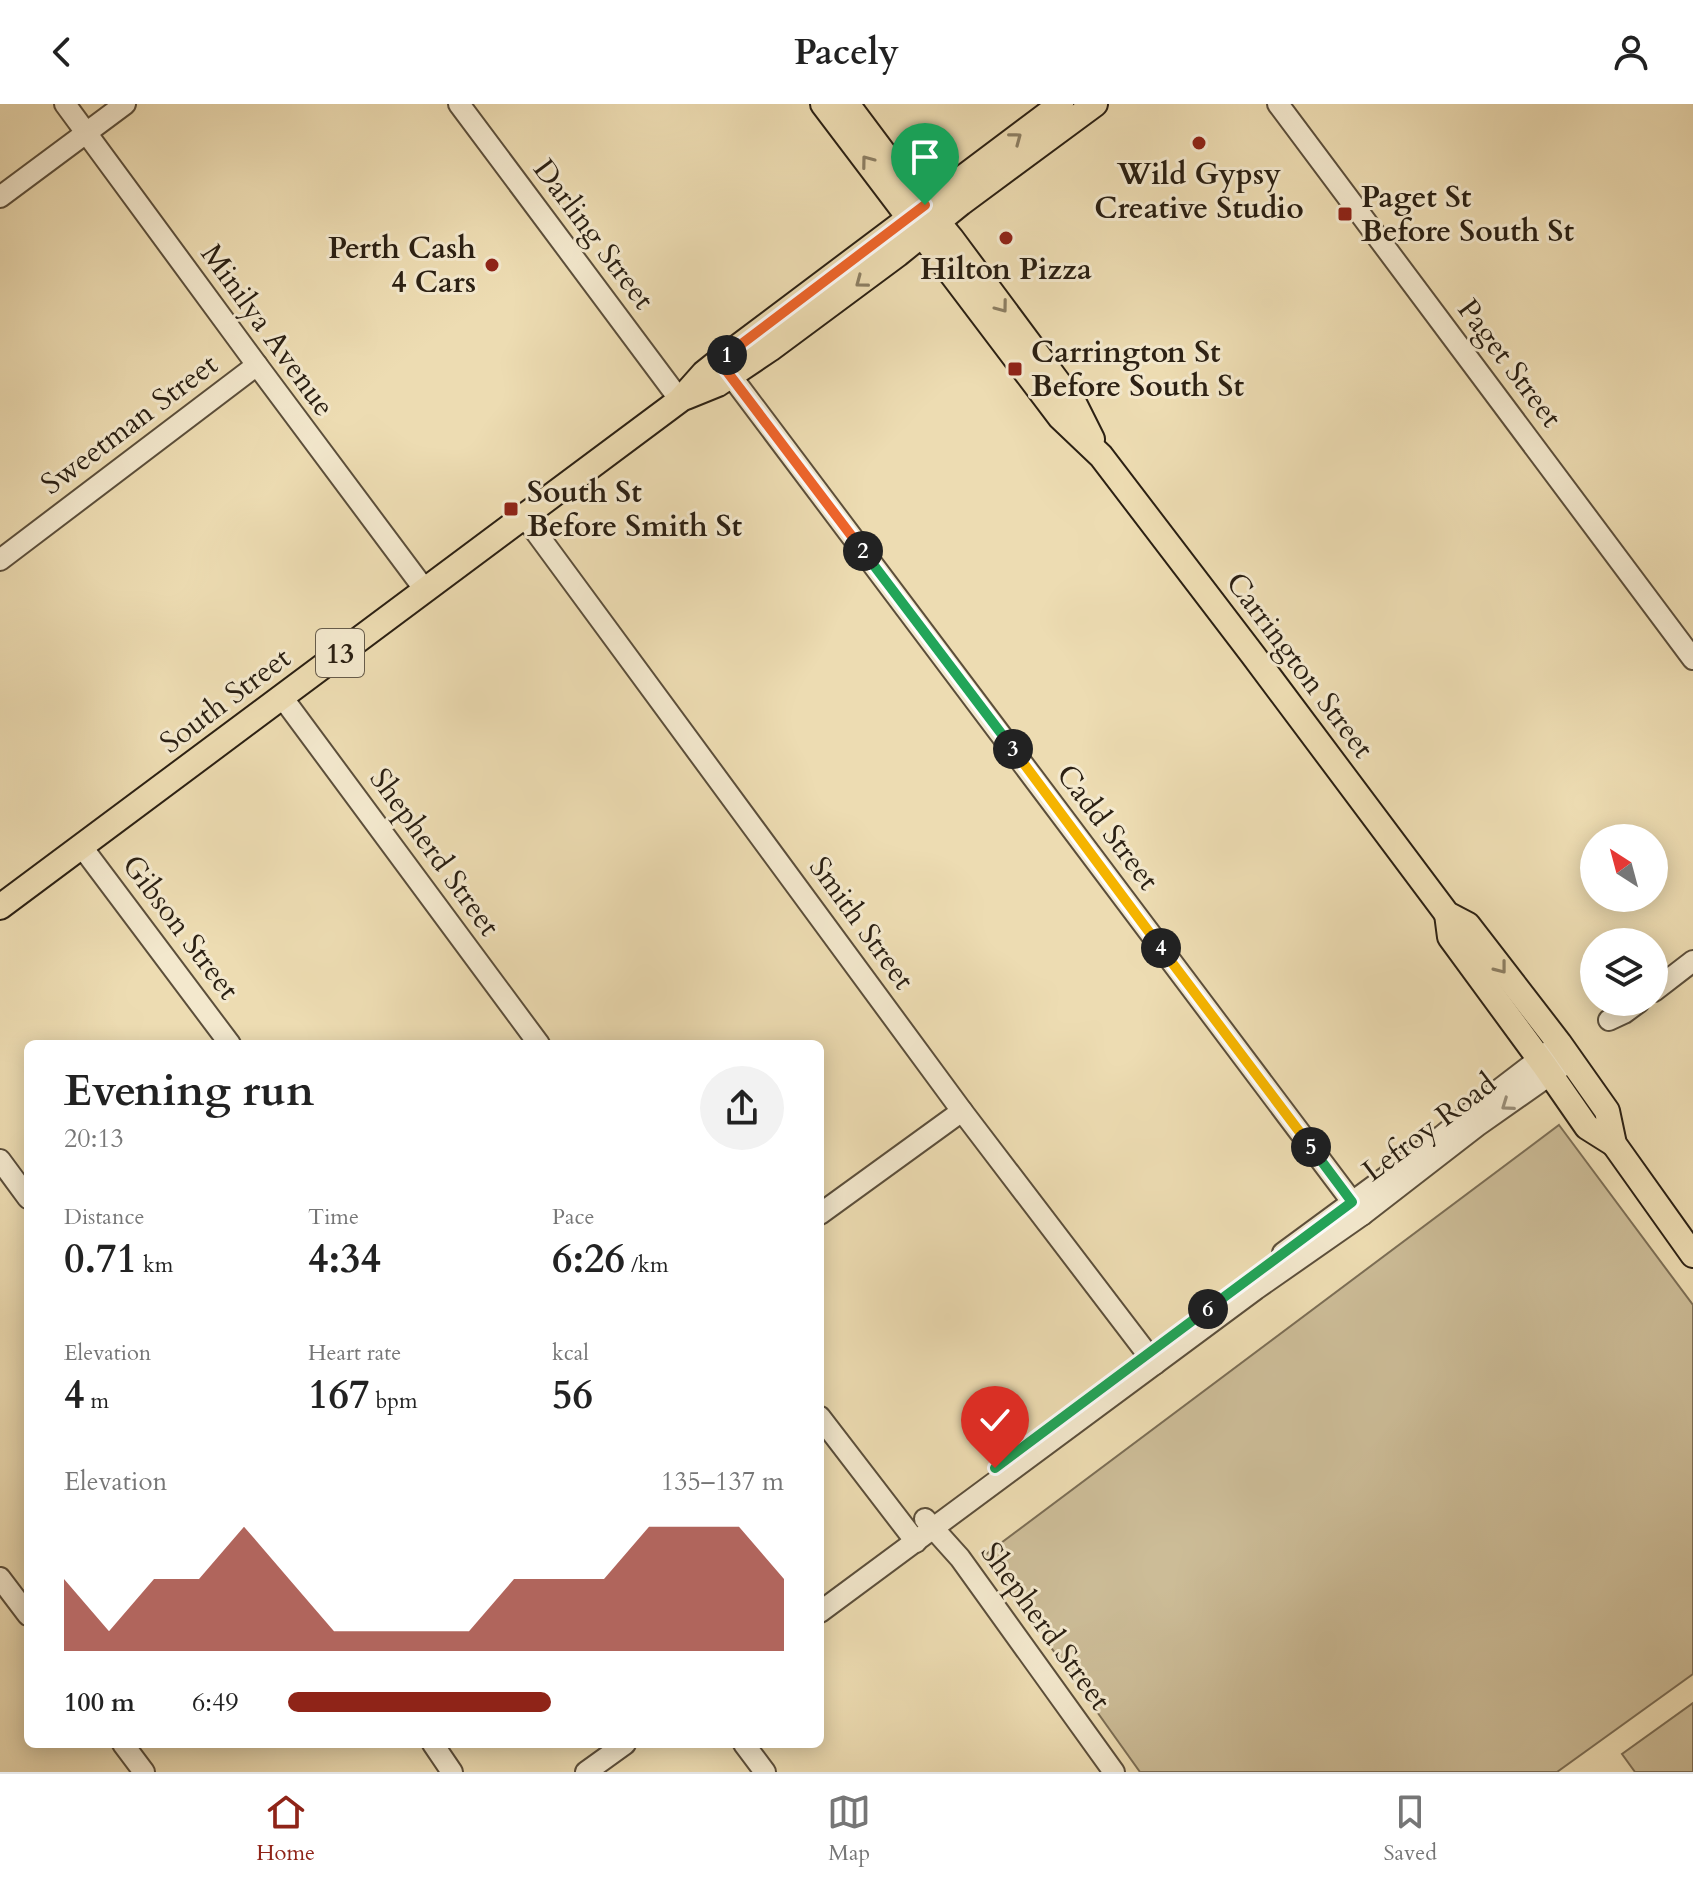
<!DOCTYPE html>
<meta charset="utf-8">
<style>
:root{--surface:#fff;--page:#f2f2f2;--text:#222;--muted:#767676;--line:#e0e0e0;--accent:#8f2418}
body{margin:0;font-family:Cardo,serif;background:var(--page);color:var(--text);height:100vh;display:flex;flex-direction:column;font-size:30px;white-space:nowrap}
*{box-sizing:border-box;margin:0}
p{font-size:26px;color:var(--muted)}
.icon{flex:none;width:44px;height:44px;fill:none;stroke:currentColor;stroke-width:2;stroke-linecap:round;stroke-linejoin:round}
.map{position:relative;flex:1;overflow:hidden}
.panel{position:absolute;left:24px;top:936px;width:800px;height:708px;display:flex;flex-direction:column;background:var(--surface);border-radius:12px;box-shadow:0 4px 20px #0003}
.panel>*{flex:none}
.needle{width:52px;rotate:324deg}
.buttons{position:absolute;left:1580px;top:720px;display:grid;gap:16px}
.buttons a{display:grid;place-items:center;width:88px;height:88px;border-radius:50%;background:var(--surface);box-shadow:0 4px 20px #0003;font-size:40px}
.pin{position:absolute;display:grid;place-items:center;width:68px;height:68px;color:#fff;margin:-82px -34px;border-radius:50% 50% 50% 0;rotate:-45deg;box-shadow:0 0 8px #0007}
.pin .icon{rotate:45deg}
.km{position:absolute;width:40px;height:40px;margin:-20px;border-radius:50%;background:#222;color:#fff;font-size:22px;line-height:40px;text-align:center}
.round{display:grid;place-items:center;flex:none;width:84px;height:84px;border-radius:42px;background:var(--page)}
.headline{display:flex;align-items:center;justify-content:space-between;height:136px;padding:0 40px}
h1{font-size:44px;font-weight:700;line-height:60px}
.stats{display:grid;grid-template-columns:repeat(3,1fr);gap:12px;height:136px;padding:8px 40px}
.stats div{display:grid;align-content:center}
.stats b{font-size:40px;font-weight:700}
.stats small{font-size:22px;font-weight:400}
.stats p{font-size:22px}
.chart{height:224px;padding:16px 40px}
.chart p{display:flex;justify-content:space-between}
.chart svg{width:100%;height:144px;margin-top:8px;fill:var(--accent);opacity:.7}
ul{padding:0 40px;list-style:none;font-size:26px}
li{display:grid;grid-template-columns:128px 96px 1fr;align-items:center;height:60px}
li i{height:20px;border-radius:10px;background:var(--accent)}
header{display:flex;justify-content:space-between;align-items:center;height:104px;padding:0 40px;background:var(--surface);font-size:36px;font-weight:700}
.dock{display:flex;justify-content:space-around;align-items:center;height:112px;border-top:2px solid var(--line);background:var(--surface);font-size:22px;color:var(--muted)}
.dock a{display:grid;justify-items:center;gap:4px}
.dock .active{color:var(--accent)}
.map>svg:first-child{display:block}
.green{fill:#ccbc97;stroke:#7c6e55;stroke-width:2}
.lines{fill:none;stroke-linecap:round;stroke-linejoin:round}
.minor-casing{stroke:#5c4f3b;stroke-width:24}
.major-casing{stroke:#2b2013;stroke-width:28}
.minor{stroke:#f3e8cd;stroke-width:20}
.major{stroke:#eddcb2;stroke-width:24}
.oneway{stroke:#8c7e62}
.oneway2{stroke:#998e79}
.split-1-casing{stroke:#fff;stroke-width:16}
.split-2-casing{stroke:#fff;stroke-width:16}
.split-3-casing{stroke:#fff;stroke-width:16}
.split-4-casing{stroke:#fff;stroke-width:16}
.split-5-casing{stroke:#fff;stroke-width:16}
.split-6-casing{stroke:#fff;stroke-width:16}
.split-7-casing{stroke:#fff;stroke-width:16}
.split-1{stroke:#f0652b;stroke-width:10}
.split-2{stroke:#f0652b;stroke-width:10}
.split-3{stroke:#22a559;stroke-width:10}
.split-4{stroke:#f5b400;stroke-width:10}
.split-5{stroke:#f5b400;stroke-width:10}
.split-6{stroke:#22a559;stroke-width:10}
.split-7{stroke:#22a559;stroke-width:10}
.poi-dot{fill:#8f2418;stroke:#f3e8cd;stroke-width:3}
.labels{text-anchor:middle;stroke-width:6;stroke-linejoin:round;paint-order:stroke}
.shield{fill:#f3e8cd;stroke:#675c4b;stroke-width:2}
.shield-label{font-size:28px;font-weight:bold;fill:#2b2013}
.poi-label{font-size:30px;font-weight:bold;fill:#2b2013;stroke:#f3e8cd;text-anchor:start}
.street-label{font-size:30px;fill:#2b2013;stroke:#f3e8cd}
</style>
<header><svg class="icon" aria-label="back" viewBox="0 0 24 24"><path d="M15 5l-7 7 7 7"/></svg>Pacely<svg class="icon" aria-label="person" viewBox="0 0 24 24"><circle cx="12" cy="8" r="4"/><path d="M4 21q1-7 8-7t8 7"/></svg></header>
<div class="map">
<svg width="1693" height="1668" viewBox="0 0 1693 1668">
<rect width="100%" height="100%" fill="#eddcb2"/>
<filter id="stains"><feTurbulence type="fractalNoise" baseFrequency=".0025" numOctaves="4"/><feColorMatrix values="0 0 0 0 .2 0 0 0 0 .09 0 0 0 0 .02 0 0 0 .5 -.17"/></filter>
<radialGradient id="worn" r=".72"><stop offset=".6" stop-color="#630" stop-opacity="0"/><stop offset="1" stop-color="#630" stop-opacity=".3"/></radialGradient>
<g class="green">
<polygon points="1559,1021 1693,1201 1693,1570 1557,1668 1140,1668 985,1451"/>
<polygon points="1693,1599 1693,1668 1635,1668 1622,1650"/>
</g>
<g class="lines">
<g class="minor-casing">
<g id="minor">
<polyline points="65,0 257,261 425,486"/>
<polyline points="459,0 680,296"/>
<polyline points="1278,0 1693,555"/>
<polyline points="0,93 125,0"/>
<polyline points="722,260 1362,1111"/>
<polyline points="524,412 962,1007 1155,1260"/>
<polyline points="0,456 257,261"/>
<polyline points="282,593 539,940"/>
<polyline points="82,743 230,940"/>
<polyline points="1654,887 1693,857"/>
<polyline points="1609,916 1624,909 1639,898"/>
<polyline points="0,1056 28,1094"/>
<polyline points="820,1110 962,1007"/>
<polyline points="1283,1149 1442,1032 1487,995 1551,946"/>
<polyline points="820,1313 916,1438"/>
<polyline points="925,1415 960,1454 1114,1668"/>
<polyline points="0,1474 28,1511"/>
<polyline points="820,1508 1256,1185 1362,1111 1477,1022 1561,963"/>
<polyline points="123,1640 144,1668"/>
<polyline points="433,1640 452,1668"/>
<polyline points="744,1640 765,1668"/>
<polyline points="586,1668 625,1640"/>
</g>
</g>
<g class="major-casing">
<g id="major">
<polyline points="823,0 1060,313 1101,352 1253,551 1447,810 1468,821 1559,939 1607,1007 1614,1040 1693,1151"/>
<polyline points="847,0 906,79 951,134 1075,301 1092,335"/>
<polyline points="686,293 718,280 770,245 898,150 961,99 1095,0"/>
<polyline points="0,803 680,296 704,269 719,257 1061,0"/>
<polyline points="1447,810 1450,833 1544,961 1587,1023 1614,1040"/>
</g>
</g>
<use href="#minor" class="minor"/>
<use href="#major" class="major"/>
</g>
<defs><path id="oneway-chevron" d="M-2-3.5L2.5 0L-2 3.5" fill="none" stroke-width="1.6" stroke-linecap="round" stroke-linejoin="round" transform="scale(2)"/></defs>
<g class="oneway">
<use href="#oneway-chevron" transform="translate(1016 34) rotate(-37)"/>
<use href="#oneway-chevron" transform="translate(867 57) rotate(-127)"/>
<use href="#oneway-chevron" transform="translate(861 178) rotate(143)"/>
<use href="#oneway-chevron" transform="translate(1002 203) rotate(53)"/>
<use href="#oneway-chevron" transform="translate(1501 864) rotate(52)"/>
</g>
<use class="oneway2" href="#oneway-chevron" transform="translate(1507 1001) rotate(145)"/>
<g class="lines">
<g class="split-1-casing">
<polyline id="split-1" points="727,251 925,101"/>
</g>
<g class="split-2-casing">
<polyline id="split-2" points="727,251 719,257 863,447"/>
</g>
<g class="split-3-casing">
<polyline id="split-3" points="863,447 1013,645"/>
</g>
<g class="split-4-casing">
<polyline id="split-4" points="1013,645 1161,844"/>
</g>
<g class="split-5-casing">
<polyline id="split-5" points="1161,844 1311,1043"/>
</g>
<g class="split-6-casing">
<polyline id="split-6" points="1208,1205 1352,1098 1311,1043"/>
</g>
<g class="split-7-casing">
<polyline id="split-7" points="995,1364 1208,1205"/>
</g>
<use href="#split-1" class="split-1"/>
<use href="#split-2" class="split-2"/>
<use href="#split-3" class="split-3"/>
<use href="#split-4" class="split-4"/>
<use href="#split-5" class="split-5"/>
<use href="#split-6" class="split-6"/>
<use href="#split-7" class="split-7"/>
</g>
<g class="poi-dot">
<circle cx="1199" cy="39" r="8"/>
<rect x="1337" y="102" width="16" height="16" rx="4"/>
<circle cx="1006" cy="134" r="8"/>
<circle cx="492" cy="161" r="8"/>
<rect x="1007" y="257" width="16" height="16" rx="4"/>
<rect x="503" y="397" width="16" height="16" rx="4"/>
</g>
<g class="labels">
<rect class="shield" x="316" y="525" width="48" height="48" rx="6"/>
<g class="shield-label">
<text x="340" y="559">13</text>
</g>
<g class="poi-label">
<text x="1199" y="80" text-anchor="middle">Wild Gypsy<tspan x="1199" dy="34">Creative Studio</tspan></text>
<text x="1361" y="103">Paget St<tspan x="1361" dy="34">Before South St</tspan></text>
<text x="476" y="154" text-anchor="end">Perth Cash<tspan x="476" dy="34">4 Cars</tspan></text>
<text x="1006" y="175" text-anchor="middle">Hilton Pizza</text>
<text x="1031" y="258">Carrington St<tspan x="1031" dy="34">Before South St</tspan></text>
<text x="527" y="398">South St<tspan x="527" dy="34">Before Smith St</tspan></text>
</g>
<g class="street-label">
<text transform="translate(594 130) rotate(53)" y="10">Darling Street</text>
<text transform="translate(268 226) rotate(54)" y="10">Minilya Avenue</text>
<text transform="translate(1510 259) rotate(53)" y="10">Paget Street</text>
<text transform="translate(129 320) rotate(-37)" y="10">Sweetman Street</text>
<text transform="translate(1300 561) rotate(53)" y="10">Carrington Street</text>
<text transform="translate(225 596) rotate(-37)" y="10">South Street</text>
<text transform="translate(1108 723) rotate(53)" y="10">Cadd Street</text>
<text transform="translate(435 748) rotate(54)" y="10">Shepherd Street</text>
<text transform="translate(862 819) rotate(54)" y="10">Smith Street</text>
<text transform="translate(181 823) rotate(53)" y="10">Gibson Street</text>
<text transform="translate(1429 1023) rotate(-37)" y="10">Lefroy Road</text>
<text transform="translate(1046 1522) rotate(54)" y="10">Shepherd Street</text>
</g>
</g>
<rect width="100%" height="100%" filter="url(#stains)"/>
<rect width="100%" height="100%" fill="url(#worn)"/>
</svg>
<div class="buttons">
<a><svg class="needle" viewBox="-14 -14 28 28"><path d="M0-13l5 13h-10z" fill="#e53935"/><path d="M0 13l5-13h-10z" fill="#767676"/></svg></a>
<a><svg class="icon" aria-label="layers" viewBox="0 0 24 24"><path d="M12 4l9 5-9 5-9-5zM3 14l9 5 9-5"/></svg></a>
</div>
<div class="pin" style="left:925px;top:101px;background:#1e9e55"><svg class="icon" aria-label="arrive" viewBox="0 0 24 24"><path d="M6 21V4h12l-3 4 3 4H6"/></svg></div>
<div class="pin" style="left:995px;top:1364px;background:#d93025"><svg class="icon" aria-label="check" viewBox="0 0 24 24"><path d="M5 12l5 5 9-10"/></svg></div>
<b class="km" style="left:727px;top:251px">1</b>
<b class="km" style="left:863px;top:447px">2</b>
<b class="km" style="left:1013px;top:645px">3</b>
<b class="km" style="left:1161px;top:844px">4</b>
<b class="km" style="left:1311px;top:1043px">5</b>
<b class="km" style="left:1208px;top:1205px">6</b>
<section class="panel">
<div class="headline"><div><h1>Evening run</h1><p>20:13</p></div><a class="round"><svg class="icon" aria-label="share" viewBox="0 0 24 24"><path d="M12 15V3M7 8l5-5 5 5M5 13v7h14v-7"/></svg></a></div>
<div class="stats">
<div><p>Distance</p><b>0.71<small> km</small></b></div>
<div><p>Time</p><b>4:34</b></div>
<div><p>Pace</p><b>6:26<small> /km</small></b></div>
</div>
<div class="stats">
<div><p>Elevation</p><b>4<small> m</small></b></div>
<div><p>Heart rate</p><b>167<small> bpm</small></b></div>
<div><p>kcal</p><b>56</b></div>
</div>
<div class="chart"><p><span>Elevation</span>135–137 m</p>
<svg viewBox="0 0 160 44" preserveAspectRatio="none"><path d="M0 44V22L10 38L20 22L30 22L40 6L50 22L60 38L70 38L80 38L90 38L100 22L110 22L120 22L130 6L140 6L150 6L160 22V44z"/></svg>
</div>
<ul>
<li><b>100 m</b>6:49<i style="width:53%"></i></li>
</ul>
</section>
</div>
<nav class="dock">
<a class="active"><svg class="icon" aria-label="home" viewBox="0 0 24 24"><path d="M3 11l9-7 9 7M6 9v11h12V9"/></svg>Home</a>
<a><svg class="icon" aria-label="map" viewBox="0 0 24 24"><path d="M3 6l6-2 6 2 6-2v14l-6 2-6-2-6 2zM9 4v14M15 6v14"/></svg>Map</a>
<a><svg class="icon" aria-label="saved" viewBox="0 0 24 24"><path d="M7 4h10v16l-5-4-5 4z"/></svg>Saved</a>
</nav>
